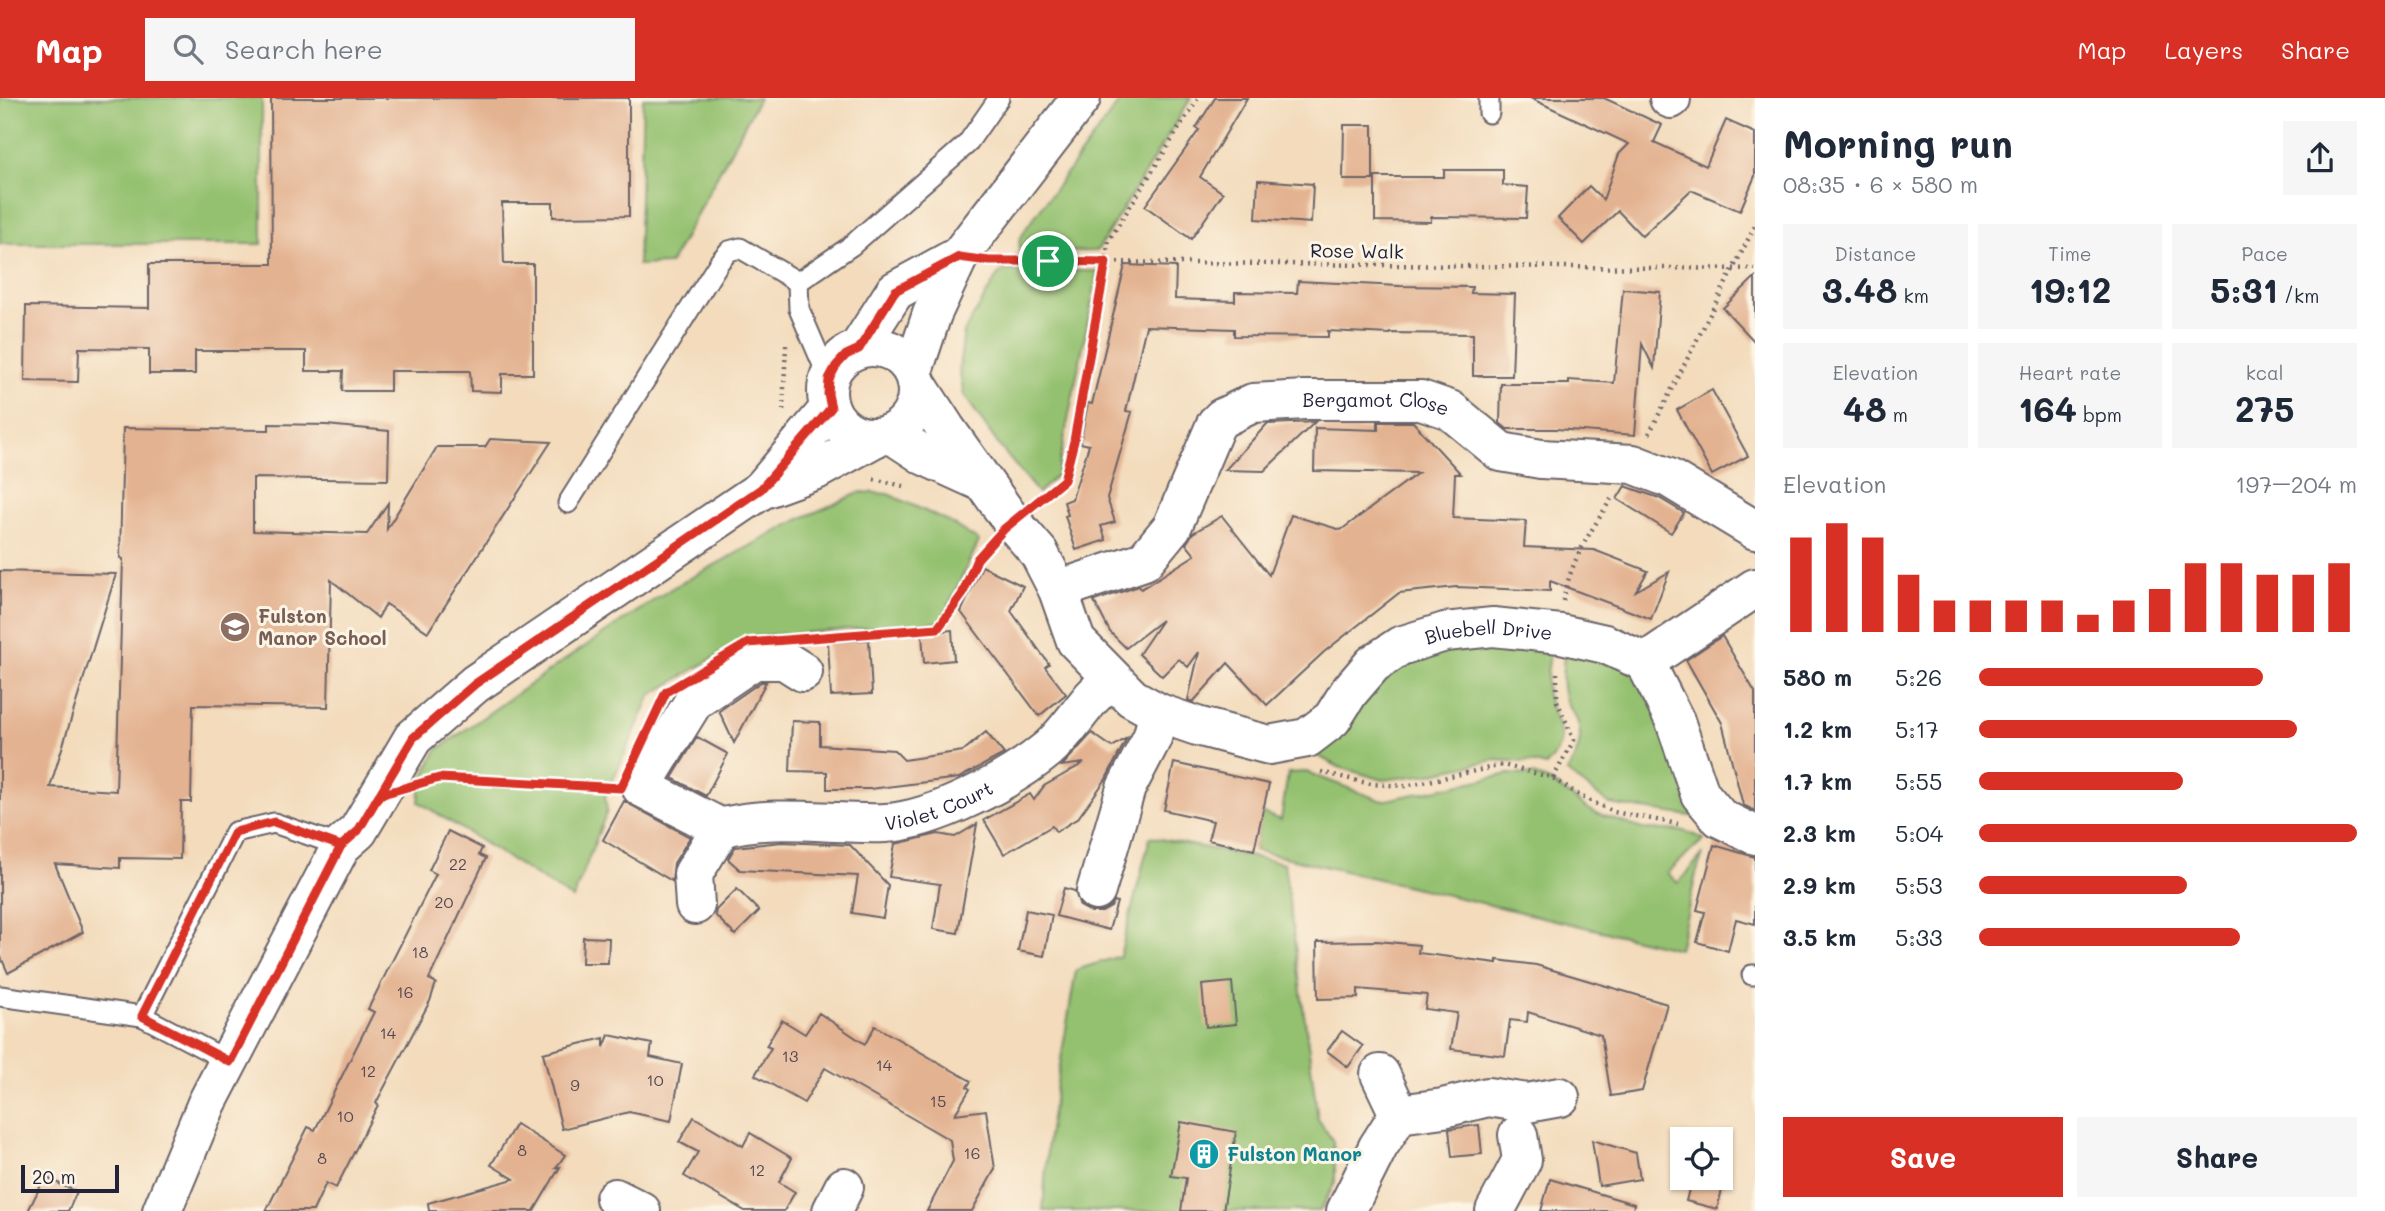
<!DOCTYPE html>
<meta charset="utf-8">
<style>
:root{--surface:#fff;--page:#f6f6f7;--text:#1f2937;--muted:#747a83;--accent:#d93025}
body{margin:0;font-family:Mali,sans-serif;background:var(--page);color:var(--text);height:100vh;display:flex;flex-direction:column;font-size:26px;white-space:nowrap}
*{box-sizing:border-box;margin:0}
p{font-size:23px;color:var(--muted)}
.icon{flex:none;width:38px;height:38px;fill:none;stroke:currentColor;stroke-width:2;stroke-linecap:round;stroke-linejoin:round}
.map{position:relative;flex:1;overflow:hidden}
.panel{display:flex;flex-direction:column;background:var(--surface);width:630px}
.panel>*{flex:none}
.tools{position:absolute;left:1670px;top:1029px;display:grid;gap:14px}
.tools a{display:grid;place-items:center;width:63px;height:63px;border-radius:0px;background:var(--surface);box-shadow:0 2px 5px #0004;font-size:35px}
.scale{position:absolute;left:21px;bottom:18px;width:98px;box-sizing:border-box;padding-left:7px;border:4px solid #22223b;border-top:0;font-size:19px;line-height:24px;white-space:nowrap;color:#22223b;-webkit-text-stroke:5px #fcf5e5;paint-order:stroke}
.pin{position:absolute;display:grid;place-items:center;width:60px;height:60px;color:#fff;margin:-30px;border:4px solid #fff;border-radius:50%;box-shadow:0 2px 7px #0007}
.round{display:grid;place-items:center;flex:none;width:74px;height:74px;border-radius:0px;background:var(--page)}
.head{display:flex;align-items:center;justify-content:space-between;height:119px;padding:0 28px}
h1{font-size:38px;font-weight:800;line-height:52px}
.stats{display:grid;grid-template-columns:repeat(3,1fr);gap:10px;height:119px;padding:7px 28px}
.stats div{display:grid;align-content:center;border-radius:0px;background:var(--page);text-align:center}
.stats b{font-size:35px;font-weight:800}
.stats small{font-size:19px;font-weight:400}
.stats p{font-size:19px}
.chart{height:196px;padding:14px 28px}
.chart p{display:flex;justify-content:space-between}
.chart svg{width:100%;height:126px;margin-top:7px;stroke:var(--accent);stroke-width:6}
.cta{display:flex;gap:14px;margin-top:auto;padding:14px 28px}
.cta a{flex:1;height:80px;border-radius:0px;background:var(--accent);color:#fff;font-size:28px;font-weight:800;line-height:80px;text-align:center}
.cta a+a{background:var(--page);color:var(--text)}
ul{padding:0 28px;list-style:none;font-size:23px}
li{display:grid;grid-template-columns:112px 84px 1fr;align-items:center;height:52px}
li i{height:18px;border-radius:9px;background:var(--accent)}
header{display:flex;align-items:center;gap:42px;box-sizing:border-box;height:98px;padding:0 35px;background:var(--accent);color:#fff}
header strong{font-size:33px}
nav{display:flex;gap:38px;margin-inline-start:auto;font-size:24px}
.search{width:490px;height:63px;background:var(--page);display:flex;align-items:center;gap:18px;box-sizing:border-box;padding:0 24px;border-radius:0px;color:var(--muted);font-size:26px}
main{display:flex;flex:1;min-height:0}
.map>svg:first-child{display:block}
.green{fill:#94c170;stroke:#5b7256;stroke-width:2}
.building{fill:#e3b291}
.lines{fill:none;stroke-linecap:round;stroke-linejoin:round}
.service-casing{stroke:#6b6368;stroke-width:23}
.minor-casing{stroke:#6b6368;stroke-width:42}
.tertiary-casing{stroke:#6b6368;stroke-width:42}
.path{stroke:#6b6368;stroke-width:4.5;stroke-dasharray:2 5;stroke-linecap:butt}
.service{stroke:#fff;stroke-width:19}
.minor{stroke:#fff;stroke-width:38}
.tertiary{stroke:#fff;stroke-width:38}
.route-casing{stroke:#fff;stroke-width:14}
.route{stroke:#d93025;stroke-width:9}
.labels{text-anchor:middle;stroke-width:6;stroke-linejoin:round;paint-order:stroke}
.number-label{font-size:16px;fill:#524650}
.street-label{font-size:19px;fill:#22223b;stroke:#fcf5e5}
.education-label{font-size:19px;font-weight:bold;fill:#785e54;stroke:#fcf5e5;text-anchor:start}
.culture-label{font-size:19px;font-weight:bold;fill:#0d838f;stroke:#fcf5e5;text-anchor:start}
</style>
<header>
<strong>Map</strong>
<div class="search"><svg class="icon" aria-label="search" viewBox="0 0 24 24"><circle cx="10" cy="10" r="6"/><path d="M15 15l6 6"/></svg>Search here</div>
<nav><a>Map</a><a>Layers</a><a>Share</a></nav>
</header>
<main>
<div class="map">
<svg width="1755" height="1113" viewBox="0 0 1755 1113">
<rect width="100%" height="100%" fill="#fcf5e5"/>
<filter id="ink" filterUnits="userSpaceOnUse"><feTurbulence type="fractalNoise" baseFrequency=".0143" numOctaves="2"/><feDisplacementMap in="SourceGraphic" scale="14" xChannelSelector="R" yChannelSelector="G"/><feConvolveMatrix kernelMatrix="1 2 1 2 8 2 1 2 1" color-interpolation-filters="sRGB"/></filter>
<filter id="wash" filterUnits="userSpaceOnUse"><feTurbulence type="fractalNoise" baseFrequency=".00686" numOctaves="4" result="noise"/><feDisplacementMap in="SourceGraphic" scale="28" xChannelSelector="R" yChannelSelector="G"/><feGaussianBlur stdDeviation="1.57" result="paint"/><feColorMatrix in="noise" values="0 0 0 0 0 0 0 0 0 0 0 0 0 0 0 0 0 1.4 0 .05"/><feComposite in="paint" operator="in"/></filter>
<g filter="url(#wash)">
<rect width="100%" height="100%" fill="#f3dbbc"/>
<g class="green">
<rect x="0" y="0" width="262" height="146"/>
<polygon points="643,0 759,0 670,166 638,167"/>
<polygon points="1122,0 1191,0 1097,153 1020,155 1019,143 1027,129"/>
<polygon points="1003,173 1098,173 1057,377 1038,395 1000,349 964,297 959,271 964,234 998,177"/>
<polygon points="861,394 888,396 949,424 979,443 941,524 749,539 651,597 605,699 607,713 573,801 419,704 421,683 437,652 556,568 672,490 800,421"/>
<path d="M1451,545L1551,547C1550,562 1544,583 1547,597C1555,630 1574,637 1546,668L1530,664L1494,662L1429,676L1383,682L1339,669L1312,655L1396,569Z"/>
<path d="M1565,549L1621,563L1646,590L1701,722L1691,718L1609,706L1567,674C1576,659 1585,641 1577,622C1575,616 1569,610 1566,603C1560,585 1563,567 1565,549Z"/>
<polygon points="1306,674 1382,703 1509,676 1533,677 1547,682 1593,714 1642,731 1684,733 1704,741 1667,775 1678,785 1703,756 1696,776 1679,851 1254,752 1262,715 1281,722 1288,675"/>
<polygon points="1150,739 1284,765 1318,1021 1333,1043 1335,1070 1335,1085 1320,1113 1043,1113 1048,1038 1076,872 1120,858"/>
</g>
<g id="blocks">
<g class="building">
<polygon points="271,0 629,0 629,118 553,119 553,105 502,105 504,166 533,166 533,276 502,276 502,294 471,293 470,273 390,273 390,293 342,293 343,273 306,273 306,253 195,253 195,276 149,276 149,251 79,250 78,284 25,283 26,208 149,210 149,166 272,166"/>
<polygon points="1215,0 1247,0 1200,79 1223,95 1191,141 1145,108 1199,32 1196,30"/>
<polygon points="1530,0 1604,0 1662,27 1654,44 1706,68 1726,22 1755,35 1755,78 1740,113 1691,92 1642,138 1618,113 1584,146 1558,120 1589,88 1603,102 1619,56 1629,46"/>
<polygon points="1344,27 1373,27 1373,82 1343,82"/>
<polygon points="1444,72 1503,72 1503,87 1528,89 1526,120 1431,119 1431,124 1375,123 1375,79 1444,79"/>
<polygon points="1258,82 1313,86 1311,125 1256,121"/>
<polygon points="1125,167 1176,169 1175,201 1235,203 1235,194 1297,195 1298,183 1400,188 1472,189 1471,195 1515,196 1512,278 1473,278 1473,236 1390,235 1390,236 1328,233 1328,239 1234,238 1234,231 1146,228 1126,313 1132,314 1107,400 1115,424 1101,428 1106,442 1076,452 1065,418 1068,417 1064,404 1072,401 1089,347 1080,345 1088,305 1092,306"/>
<polygon points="1755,179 1755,244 1723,210"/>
<polygon points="1623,191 1660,194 1654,270 1642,246 1635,337 1556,331 1507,331 1500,325 1501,286 1569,286 1569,282 1614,285"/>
<polygon points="1712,292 1748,358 1712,377 1677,312"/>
<polygon points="1315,324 1264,373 1225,372 1267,326"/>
<polygon points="1378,324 1413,324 1461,376 1455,376 1453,420 1526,423 1524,449 1594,452 1648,473 1636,493 1669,474 1651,521 1550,483 1550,493 1456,489 1399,495 1324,554 1267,607 1228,565 1193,604 1188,602 1199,554 1188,569 1179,561 1162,578 1139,556 1162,522 1126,550 1110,534 1094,503 1139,488 1141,491 1195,457 1186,446 1193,435 1222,418 1269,477 1291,417 1341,432 1418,375 1314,373 1315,330 1378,332"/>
<polygon points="269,326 326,327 389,333 388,382 253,380 253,433 367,436 388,405 387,431 437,349 485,349 490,341 551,344 428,534 386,506 378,520 331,482 328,609 193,607 191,704 181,704 180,761 120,760 120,770 55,766 83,834 8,875 0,857 0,473 116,476 50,689 116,693 123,461 120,460 123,330 269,332"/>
<polygon points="1625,388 1659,400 1684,415 1671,435 1617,401"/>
<polygon points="982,468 1023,488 1011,513 1049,566 1045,569 1066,596 1039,618 961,514"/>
<polygon points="952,532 954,562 924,565 922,535"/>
<polygon points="1722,538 1755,594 1755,713 1743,707 1722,625 1686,562"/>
<polygon points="869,542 872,596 831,598 828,544"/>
<polygon points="761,584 766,584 734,645 719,613"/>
<polygon points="792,623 820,624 820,647 894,652 904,662 963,653 986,634 1004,656 959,680 870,691 827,691 827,674 790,673"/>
<polygon points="1092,635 1112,649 1127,640 1106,681 1078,720 1056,734 1052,728 1004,756 984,722 1030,696 1034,702 1044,688 1084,665 1062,668"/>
<polygon points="697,639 728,656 706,698 672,680"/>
<polygon points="1174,665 1269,686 1254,752 1208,742 1213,723 1164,712"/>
<polygon points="624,703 690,739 674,765 672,783 603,742"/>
<polygon points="977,726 958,835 933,831 940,786 889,779 895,746 938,736 955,739"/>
<polygon points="448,733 482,750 479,757 486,760 429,881 436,885 430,903 376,1005 378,1007 336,1090 326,1085 313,1113 266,1113 308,1029 315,1032 374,914 368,911 436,776 429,772"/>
<polygon points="782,744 850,747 888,787 883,820 852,815 858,778 740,772 728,761 735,749"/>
<polygon points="1714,747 1755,759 1755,826 1736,821 1728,853 1697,844 1705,814 1697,812"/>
<polygon points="1064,790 1075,793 1080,808 1091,814 1102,814 1111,809 1114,803 1117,804 1109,832 1056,818"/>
<polygon points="737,791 759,813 735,837 715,817 716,812"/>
<polygon points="1026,812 1052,817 1044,858 1018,853"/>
<polygon points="583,839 609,840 608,865 582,865"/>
<polygon points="1377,843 1419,847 1418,855 1497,865 1497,862 1536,867 1667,906 1642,993 1611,998 1601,937 1528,914 1527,924 1510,922 1505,958 1451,951 1457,915 1425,911 1427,897 1358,891 1358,900 1318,901 1317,844"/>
<polygon points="1232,884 1236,926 1206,929 1202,887"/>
<polygon points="819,915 865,946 875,928 971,983 967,989 970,991 955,1016 986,1012 995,1071 972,1113 927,1113 953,1063 950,1042 825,970 804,1005 755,977 771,950 766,948 782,922 805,936"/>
<polygon points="1342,933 1363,948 1348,969 1327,953"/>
<polygon points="609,937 652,946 650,959 682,966 671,1023 629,1014 562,1031 543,955 604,940 604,949"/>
<polygon points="694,1019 743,1048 750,1035 792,1060 779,1084 795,1094 784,1113 745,1113 684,1078 698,1054 679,1044"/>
<polygon points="1181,1024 1236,1034 1223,1113 1181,1113 1186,1080 1171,1078"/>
<polygon points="516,1026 565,1057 556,1070 560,1069 534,1113 429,1113 428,1105 514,1081 491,1067"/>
<polygon points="1479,1027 1482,1056 1452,1059 1449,1031"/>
<polygon points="1592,1042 1636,1055 1640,1081 1599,1088"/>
<polygon points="45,1079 77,1094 68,1113 28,1113"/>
<polygon points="1692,1080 1725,1080 1717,1111 1686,1103"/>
<polygon points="1550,1081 1634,1106 1633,1113 1541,1113"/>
</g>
</g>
</g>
<g filter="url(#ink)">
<use href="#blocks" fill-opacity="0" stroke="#6b6368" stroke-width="2"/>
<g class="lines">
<g class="service-casing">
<g id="service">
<polyline points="1489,15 1489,0"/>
<polyline points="798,184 851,148 967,46 999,0"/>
<polyline points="568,405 720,163 729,153 740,150 798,184 799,211 829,281"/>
<polyline points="1752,877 1755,877"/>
<polyline points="0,898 142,918"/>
<polyline points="230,964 142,918 235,734 274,725 341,748"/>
</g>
</g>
<g class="minor-casing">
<g id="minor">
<polyline points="1669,0 1671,1"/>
<path id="s1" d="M916,285L946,331L1013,425L1039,455L1058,492L1076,543L1132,600L1159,615L1197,628L1269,647L1307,640L1332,621L1349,594L1373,566L1400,548L1445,534L1493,529L1561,536L1605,546L1645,564L1675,623L1700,696L1720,720L1755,737"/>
<polyline points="890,335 925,358 982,384"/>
<path id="s2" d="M1058,492L1144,463L1172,429L1216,326L1222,320L1253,305L1305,302H1421L1450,312L1501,354L1541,361L1633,366L1669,380L1755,432"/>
<polyline points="1645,564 1755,490"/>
<polyline points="721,730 641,689 694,603 754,562 784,562 803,574"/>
<polyline points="1096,793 1126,690 1152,640 1159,615"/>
<path id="s3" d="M695,807L693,776L721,730C774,715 831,727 885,725C933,723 1011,682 1048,651C1064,637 1075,620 1089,603C1095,595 1104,588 1112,581"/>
<polyline points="1380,976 1399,1016"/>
<polyline points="615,1100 641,1113"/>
<polyline points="832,1113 844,1089"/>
<polyline points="1346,1113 1378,1049 1399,1016 1443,1010 1488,999 1527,1005 1560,999"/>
<polyline points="1495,1113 1522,1062 1518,1037"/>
</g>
</g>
<g class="tertiary-casing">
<g id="tertiary">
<circle cx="872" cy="294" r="45"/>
<polyline points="858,251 895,193 959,158"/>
<polyline points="913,273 932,216 959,158 1081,0"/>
<polyline points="763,390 830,310"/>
<polyline points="162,1113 207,1005 341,748 358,733 413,640 475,586 761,392 816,372 876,339"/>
</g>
</g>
<g class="path">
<polyline points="998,163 1755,171"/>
<polyline points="783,312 786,247"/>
<polyline points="1649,336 1755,128"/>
<polyline points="874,381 903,388"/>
<polyline points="1040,403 1064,382 1074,343 1109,142 1198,0"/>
<path d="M1563,503C1572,459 1589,437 1611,401"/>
<polyline points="817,539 938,529 962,497 977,461 989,448"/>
<polyline points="1321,674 1371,686 1405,688 1503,667 1553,680 1582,699 1614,714 1678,726"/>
<polyline points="1553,680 1574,642 1557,603 1557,571"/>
<polyline points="430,683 439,680 606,690"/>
</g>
<use href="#service" class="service"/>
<use href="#minor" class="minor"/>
<use href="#tertiary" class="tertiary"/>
</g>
</g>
<g class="lines" filter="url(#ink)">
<g class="route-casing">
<polyline id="route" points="1048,163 989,163 959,159 895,193 859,251 846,257 836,268 829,281 828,296 831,310 761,391 475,586 413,640 358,733 341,748 274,724 235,734 142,918 230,964 341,748 358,733 379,697 439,680 621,690 666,594 748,545 938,530 962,497 977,461 1004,431 1064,382 1074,343 1106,164 1048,163"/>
</g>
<use href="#route" class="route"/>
</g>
<defs>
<g id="school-disc" transform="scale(1.575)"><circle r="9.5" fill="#8d6e63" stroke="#fcf5e5"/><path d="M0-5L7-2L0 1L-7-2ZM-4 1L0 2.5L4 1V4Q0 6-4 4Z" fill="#fff"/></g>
<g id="building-disc" transform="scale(1.575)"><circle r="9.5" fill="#0f9aa8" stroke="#fcf5e5"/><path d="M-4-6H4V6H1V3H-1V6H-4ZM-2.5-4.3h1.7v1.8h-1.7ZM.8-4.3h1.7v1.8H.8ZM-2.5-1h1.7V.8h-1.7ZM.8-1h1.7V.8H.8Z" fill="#fff"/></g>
</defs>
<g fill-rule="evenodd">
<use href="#school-disc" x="235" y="529"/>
<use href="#building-disc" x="1204" y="1056"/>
</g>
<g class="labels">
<g class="number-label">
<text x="458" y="772">22</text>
<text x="444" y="810">20</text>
<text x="420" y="860">18</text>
<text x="405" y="900">16</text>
<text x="388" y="941">14</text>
<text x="790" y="964">13</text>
<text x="884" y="973">14</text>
<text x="368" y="979">12</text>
<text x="655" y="988">10</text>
<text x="575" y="993">9</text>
<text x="938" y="1009">15</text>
<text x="345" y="1024">10</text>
<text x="522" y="1058">8</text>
<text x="972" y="1061">16</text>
<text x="322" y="1066">8</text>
<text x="757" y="1078">12</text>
</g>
<g class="street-label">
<text transform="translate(1357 153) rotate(1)" y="7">Rose Walk</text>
<text dy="7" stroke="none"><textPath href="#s2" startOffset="413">Bergamot Close</textPath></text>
<text dy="7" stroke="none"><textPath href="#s1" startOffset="793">Bluebell Drive</textPath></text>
<text dy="7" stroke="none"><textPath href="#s3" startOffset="306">Violet Court</textPath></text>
</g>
<g class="education-label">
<text x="258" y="525">Fulston<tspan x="258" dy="22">Manor School</tspan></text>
</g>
<g class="culture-label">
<text x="1227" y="1063">Fulston Manor</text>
</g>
</g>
</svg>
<div class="tools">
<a><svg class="icon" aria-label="locate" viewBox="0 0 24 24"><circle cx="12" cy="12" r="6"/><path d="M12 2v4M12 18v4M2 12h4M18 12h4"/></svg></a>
</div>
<div class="scale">20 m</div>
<div class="pin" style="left:1048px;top:163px;background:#1e9e55"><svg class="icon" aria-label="arrive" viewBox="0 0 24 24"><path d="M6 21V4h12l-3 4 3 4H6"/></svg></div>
</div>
<section class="panel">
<div class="head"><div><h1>Morning run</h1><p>08:35 · 6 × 580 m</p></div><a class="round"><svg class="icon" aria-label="share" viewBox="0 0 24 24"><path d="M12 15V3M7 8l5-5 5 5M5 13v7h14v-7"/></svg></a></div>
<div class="stats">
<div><p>Distance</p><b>3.48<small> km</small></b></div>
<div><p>Time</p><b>19:12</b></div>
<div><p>Pace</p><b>5:31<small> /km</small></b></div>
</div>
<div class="stats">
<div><p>Elevation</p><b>48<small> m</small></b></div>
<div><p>Heart rate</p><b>164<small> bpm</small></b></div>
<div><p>kcal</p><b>275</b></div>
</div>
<div class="chart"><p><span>Elevation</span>197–204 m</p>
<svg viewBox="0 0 160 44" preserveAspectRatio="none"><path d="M5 44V11M15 44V6M25 44V11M35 44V24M45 44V33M55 44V33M65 44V33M75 44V33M85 44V38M95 44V33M105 44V29M115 44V20M125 44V20M135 44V24M145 44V24M155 44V20"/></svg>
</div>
<ul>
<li><b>580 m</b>5:26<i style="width:75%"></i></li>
<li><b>1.2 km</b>5:17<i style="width:84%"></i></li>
<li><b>1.7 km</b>5:55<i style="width:54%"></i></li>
<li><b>2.3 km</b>5:04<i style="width:100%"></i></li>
<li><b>2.9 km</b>5:53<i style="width:55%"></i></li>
<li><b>3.5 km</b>5:33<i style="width:69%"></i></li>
</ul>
<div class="cta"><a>Save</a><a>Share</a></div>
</section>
</main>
